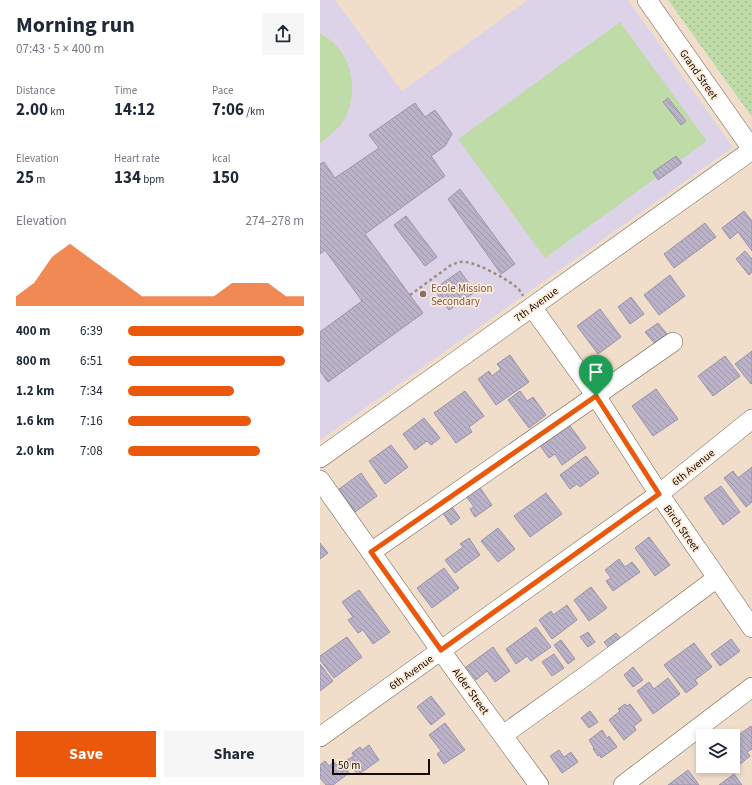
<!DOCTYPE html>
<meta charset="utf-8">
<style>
:root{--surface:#fff;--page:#f6f6f7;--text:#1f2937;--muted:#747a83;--accent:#ea580c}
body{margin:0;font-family:"Source Sans 3",sans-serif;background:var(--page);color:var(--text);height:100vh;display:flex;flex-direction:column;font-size:15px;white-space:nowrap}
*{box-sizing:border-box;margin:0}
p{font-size:13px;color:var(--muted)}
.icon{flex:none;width:22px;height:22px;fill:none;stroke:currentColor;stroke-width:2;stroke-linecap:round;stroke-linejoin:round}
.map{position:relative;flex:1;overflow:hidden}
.sheet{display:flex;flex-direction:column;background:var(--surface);width:320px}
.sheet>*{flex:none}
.buttons{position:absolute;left:376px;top:729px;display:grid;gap:8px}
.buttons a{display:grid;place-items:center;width:44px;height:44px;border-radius:0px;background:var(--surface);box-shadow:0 2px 6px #0003;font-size:20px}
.scale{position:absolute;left:12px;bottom:10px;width:98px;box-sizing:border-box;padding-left:4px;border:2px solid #120b05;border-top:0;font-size:11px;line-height:14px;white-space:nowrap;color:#120b05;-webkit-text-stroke:3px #ffebd7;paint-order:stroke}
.pin{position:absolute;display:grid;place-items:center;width:34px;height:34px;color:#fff;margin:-41px -17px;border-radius:50% 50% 50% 0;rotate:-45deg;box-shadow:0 0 4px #0007}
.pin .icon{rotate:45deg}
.round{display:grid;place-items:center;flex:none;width:42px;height:42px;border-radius:0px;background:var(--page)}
.summary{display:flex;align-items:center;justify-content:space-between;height:68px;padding:0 16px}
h1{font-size:22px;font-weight:700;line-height:30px}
.stats{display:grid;grid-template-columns:repeat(3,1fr);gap:6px;height:68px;padding:4px 16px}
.stats div{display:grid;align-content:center}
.stats b{font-size:17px;font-weight:700}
.stats small{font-size:11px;font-weight:400}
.stats p{font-size:11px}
.chart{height:112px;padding:8px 16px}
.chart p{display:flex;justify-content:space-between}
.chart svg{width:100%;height:72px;margin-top:4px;fill:var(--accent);opacity:.7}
.button{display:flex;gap:8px;margin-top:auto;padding:8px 16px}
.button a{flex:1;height:46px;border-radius:0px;background:var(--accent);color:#fff;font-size:16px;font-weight:700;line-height:46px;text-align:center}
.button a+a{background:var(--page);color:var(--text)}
ul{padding:0 16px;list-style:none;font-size:13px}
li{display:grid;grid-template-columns:64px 48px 1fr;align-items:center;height:30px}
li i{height:10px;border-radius:5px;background:var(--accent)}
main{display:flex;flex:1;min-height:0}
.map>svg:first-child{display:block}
.education{fill:#dcd3e9}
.grass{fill:#bfdca8}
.park{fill:url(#park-dots)}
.building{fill:url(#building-back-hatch);stroke:#9a93a9}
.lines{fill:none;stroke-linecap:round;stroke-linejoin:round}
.minor-casing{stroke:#6c5c4b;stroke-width:20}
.path{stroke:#9c8e7f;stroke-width:2.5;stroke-dasharray:3 3;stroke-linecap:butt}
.minor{stroke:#fff;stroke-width:19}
.route-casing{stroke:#fff;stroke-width:8}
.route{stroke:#ea580c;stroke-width:5}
.education-dot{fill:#8d6e63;stroke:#ffebd7;stroke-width:1.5}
.labels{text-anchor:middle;stroke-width:3.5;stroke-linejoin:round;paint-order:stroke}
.street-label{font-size:11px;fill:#120b05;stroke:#ffebd7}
.education-label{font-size:11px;fill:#785e54;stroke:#ffebd7;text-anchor:start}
</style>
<main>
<section class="sheet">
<div class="summary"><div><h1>Morning run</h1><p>07:43 · 5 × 400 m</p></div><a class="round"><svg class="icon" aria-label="share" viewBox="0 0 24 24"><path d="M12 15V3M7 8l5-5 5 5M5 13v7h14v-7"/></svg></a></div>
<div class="stats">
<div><p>Distance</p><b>2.00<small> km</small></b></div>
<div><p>Time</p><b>14:12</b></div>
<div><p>Pace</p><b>7:06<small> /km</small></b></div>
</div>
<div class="stats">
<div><p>Elevation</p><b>25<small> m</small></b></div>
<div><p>Heart rate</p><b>134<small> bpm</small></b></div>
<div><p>kcal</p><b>150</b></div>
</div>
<div class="chart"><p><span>Elevation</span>274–278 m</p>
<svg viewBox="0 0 160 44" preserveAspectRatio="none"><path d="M0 44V38L10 30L20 14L30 6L40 14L50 22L60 30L70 38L80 38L90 38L100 38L110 38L120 30L130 30L140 30L150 38L160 38V44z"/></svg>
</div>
<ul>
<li><b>400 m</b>6:39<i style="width:100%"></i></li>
<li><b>800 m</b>6:51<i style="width:89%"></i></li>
<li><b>1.2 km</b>7:34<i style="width:60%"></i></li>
<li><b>1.6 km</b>7:16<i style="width:70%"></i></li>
<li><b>2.0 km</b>7:08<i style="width:75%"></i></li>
</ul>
<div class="button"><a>Save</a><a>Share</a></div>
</section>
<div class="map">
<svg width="432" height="785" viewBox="0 0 432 785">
<defs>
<pattern id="park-dots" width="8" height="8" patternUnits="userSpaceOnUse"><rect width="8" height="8" fill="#bfdca8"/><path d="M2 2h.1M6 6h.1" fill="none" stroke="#a3bb8f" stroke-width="1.8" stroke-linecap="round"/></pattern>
<pattern id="building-back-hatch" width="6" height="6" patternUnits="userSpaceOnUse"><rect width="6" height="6" fill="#bab2c9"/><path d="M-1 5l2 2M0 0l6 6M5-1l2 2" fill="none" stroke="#9f98ab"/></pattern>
</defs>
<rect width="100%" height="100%" fill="#f1deca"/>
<polygon class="education" points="0,0 15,0 82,91 208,0 308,0 413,147 0,440"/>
<g class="grass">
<polygon points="300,22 387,141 225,258 138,139"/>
<path d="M0,33C3,35 7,37 10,40C32,57 38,89 27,114C22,126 11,135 0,143Z"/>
</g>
<polygon class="park" points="348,0 432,0 432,117"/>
<g class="building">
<polygon points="348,98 366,121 361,125 343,102"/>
<polygon points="95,103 105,117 115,110 132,134 125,146 111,156 125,176 45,234 103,313 8,382 0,371 0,332 42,301 5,250 0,254 0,164 4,162 15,178 59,148 49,135"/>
<polygon points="356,156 362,163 338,180 333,172"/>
<polygon points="140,189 195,264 181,274 128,199"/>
<polygon points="424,211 432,221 432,251 418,232 410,239 402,228"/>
<polygon points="86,216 117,257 105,266 74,225"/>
<polygon points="385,223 396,237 354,268 344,254"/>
<polygon points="425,251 432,259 432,272 429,275 416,259"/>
<polygon points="140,271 155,292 129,310 114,289"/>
<polygon points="350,275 365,296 339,315 324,295"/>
<polygon points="311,297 324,314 310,324 298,307"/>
<polygon points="280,309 301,337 278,354 257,326"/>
<polygon points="338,323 347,334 335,344 325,332"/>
<polygon points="432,351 432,383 431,384 415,364"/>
<polygon points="190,355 209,382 176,405 158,379 169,371 172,376 181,369 177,364"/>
<polygon points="405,356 420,376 393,396 378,376"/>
<polygon points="336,389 358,419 333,436 312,406"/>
<polygon points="145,391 164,416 149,427 152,432 136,443 114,413"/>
<polygon points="200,391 207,401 213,397 226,415 209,428 188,400"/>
<polygon points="104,418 120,438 111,445 107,441 95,450 83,434"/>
<polygon points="248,423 266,448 242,465 235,454 229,458 219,444"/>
<polygon points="71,445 88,467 65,484 49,461"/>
<polygon points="266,456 279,473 260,487 257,484 250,489 240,475"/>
<polygon points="432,467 432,502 426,507 404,478 413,471 418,478"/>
<polygon points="41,473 57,496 35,512 19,489"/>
<polygon points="159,486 172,505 155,517 150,509 154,507 146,496"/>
<polygon points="401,486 420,512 403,525 384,498"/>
<polygon points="226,493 242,514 210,537 194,516"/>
<polygon points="130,504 140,518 131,525 121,510"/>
<polygon points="178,528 195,549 178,562 161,541"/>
<polygon points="329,537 350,565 335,576 315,548"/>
<polygon points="149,538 160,555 135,573 125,560 143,547 140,544"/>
<polygon points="0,543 8,553 0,559"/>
<polygon points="299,559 305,567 312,562 320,572 293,591 286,581 291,578 285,570"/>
<polygon points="124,568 139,588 112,608 97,588"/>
<polygon points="271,587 287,608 269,621 254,600"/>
<polygon points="39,590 70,632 53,644 43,630 38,633 28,620 33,617 22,602"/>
<polygon points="247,605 257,620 232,639 219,620 231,611 233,615"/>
<polygon points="216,627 231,647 211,661 207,656 196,664 186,649"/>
<polygon points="268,632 275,642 268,647 260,637"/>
<polygon points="296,633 301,639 289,648 284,642"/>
<polygon points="27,637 42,657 14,678 0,660 0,656"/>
<polygon points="411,639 420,651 400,666 391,654"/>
<polygon points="241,640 255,659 248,664 234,645"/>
<polygon points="374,643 392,667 375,680 378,684 366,693 344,665"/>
<polygon points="173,647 190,671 175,682 167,671 156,680 146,667"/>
<polygon points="234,654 244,668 232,676 222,662"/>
<polygon points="0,664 13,681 0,691"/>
<polygon points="313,667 323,680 313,687 304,675"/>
<polygon points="348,678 360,694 333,714 317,691 329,682 334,689"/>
<polygon points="111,696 125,714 111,725 97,707"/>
<polygon points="305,704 307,706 310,704 322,720 314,726 316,730 304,740 289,720 300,711 298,709"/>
<polygon points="270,711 278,722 269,728 261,718"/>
<polygon points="125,723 145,750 124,764 117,754 121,751 109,735"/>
<polygon points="431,726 432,728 432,749 427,752 430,756 419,765 416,761 413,763 413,739"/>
<polygon points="282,730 287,738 289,736 297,747 281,758 280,755 278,756 273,749 274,748 269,740"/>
<polygon points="49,745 59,760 38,775 27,760 34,756 32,753 40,747 42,750"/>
<polygon points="239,750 244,757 251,752 258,762 242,773 230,756"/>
<polygon points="5,761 9,766 14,762 17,765 21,762 29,773 13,785 6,785 0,778 0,771 1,770 0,769 0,765"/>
<polygon points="368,770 379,785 348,785"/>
<polygon points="414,774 422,785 399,785"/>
</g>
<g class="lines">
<g class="minor-casing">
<g id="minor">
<polyline points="327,0 427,142 432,148"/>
<polyline points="212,307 276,396 339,494 432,628"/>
<polyline points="0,458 432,150"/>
<polyline points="0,480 121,651 219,785"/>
<polyline points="51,552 353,342"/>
<polyline points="183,735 268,674 397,578"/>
<polyline points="0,737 339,494 432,419"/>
<polyline points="303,785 432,687"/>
</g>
</g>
<path class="path" d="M90,295L131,265C136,263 141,261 146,262C159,264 185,278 195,286C198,288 201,292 203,296"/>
<use href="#minor" class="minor"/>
</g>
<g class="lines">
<g class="route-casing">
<polygon id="route" points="276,396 339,494 121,650 51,552"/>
</g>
<use href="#route" class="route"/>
</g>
<circle class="education-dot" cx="103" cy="294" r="4"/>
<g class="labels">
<g class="street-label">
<text transform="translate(379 74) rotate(55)" y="4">Grand Street</text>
<text transform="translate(216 304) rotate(-36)" y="4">7th Avenue</text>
<text transform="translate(373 467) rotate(-39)" y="4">6th Avenue</text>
<text transform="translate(362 528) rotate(55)" y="4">Birch Street</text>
<text transform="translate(91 672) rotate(-36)" y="4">6th Avenue</text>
<text transform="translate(151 691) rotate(54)" y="4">Alder Street</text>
</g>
<g class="education-label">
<text x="111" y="292">Ecole Mission<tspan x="111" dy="13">Secondary</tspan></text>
</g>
</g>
</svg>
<div class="buttons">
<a><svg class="icon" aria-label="layers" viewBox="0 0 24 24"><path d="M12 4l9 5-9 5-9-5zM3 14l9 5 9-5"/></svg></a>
</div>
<div class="scale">50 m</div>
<div class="pin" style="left:276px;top:396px;background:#1e9e55"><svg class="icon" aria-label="arrive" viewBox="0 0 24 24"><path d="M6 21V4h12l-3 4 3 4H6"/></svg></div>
</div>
</main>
